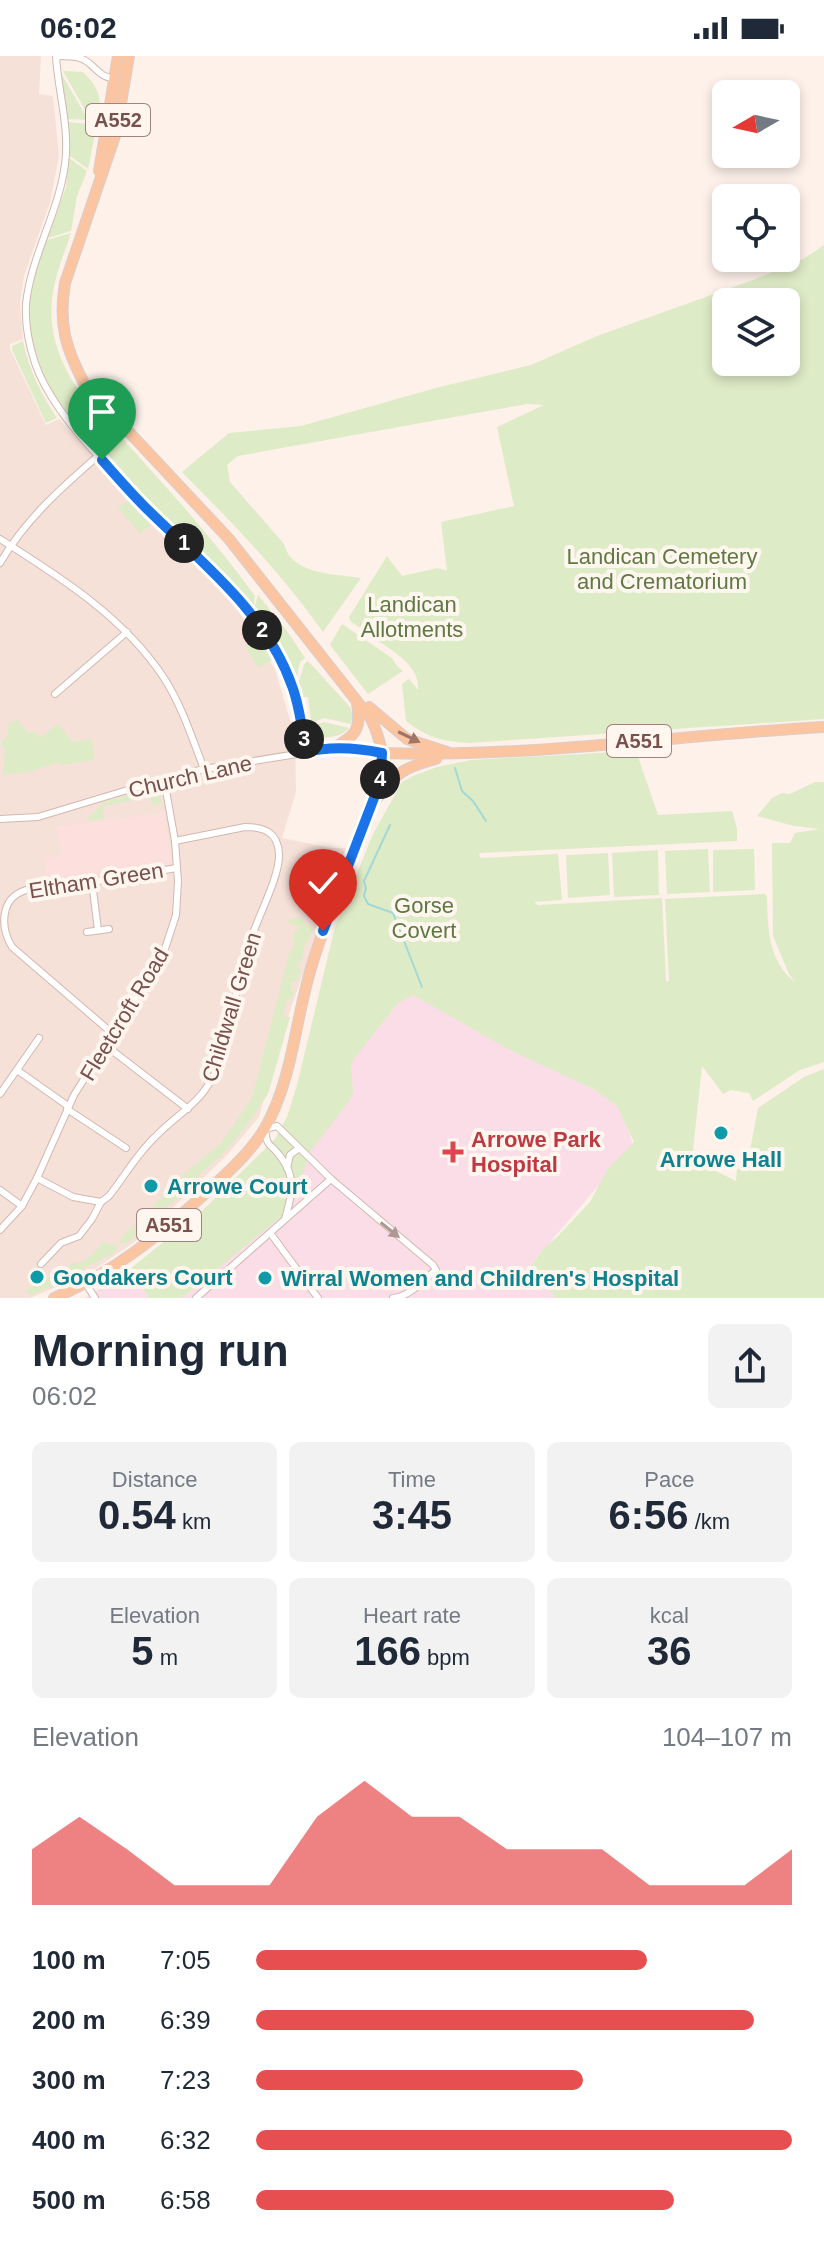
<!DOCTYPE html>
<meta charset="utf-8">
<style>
:root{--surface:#fff;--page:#f2f2f3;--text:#1f2937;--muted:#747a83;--accent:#e74e50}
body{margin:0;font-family:Helvetica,sans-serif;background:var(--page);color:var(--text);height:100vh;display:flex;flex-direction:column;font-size:30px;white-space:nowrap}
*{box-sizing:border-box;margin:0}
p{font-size:26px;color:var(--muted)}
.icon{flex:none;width:44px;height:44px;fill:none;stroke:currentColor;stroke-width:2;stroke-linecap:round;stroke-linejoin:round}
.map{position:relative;height:1242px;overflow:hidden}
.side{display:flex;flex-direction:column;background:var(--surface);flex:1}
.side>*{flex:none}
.needle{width:52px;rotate:261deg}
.tools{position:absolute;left:712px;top:24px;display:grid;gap:16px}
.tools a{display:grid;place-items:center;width:88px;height:88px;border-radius:12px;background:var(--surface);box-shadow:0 4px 12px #0003;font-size:40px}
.pin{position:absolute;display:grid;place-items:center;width:68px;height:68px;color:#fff;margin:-82px -34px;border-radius:50% 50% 50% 0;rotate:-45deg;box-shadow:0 0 8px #0007}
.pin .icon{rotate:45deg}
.km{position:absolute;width:40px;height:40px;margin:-20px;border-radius:50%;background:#222;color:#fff;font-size:22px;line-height:40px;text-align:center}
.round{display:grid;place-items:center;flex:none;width:84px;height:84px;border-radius:12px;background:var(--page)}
.head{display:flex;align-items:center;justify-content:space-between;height:136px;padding:0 32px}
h1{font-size:44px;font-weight:600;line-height:60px}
.stats{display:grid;grid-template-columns:repeat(3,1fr);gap:12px;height:136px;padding:8px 32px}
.stats div{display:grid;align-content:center;border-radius:12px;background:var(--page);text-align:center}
.stats b{font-size:40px;font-weight:600}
.stats small{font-size:22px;font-weight:400}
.stats p{font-size:22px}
.chart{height:224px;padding:16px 32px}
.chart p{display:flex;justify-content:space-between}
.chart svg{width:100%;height:144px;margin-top:8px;fill:var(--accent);opacity:.7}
ul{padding:0 32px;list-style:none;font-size:26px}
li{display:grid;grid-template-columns:128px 96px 1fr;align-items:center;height:60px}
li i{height:20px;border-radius:10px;background:var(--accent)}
.status{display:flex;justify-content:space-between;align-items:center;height:56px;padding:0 40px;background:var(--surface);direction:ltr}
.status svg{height:22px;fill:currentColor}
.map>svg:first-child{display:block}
.residential{fill:#f5e1d8}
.commercial{fill:#fde0de}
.medical{fill:#fbdde7}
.green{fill:#deebc7;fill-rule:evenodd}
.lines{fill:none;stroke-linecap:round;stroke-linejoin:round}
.stream{stroke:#a3d9d5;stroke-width:2}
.minor-casing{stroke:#d2b8b1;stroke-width:8}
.primary-casing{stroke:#d9cecd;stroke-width:12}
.minor{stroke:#fff;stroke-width:6}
.primary{stroke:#fbc5a2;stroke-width:10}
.oneway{fill:#a07466}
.oneway2{fill:#af9794}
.route-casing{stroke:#fff;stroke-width:16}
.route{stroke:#1a73e8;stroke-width:10}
.culture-dot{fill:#0f9aa8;stroke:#fff6f0;stroke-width:3}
.health-dot{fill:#e0444e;stroke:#fff6f0;stroke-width:3}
.labels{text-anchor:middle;stroke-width:8;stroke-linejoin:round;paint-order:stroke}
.shield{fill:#fff6f0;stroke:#a1827d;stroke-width:2}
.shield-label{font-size:20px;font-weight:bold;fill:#79514c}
.park-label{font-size:22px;fill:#5e7941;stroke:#fff6f0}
.street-label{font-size:22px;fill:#79514c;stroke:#fff6f0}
.health-label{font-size:22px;font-weight:bold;fill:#be3a42;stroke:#fff6f0;text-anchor:start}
.culture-label{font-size:22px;font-weight:bold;fill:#0d838f;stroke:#fff6f0;text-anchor:start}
</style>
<div class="status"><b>06:02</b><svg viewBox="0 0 49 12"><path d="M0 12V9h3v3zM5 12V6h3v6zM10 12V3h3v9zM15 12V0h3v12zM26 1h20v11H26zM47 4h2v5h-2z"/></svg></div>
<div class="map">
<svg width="824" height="1242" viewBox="0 0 824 1242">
<rect width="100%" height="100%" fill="#fdf1ea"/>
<polygon class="residential" points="0,0 41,0 39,38 53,40 59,100 50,146 24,220 20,248 23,283 10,288 10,293 46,369 59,363 143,454 229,540 275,613 295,681 296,736 282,782 331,792 346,792 279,987 259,1061 227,1099 146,1178 89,1217 30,1242 0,1242"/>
<polygon class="commercial" points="164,757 171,806 47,822 44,802 61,800 57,771"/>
<g class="medical">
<polygon points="413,939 593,1033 618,1050 628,1073 633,1089 529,1211 556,1242 182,1242 269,1170 295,1078 398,946"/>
<polygon points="130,1213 149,1242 85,1242"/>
</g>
<g class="green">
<path d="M63,15L83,16C104,37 101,46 96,73Z"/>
<polygon points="61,17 88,64 66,63"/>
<polygon points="67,66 89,68 95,78 88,113 70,100"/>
<polygon points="69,102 87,115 77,140 71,175 48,182 66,131"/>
<path d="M71,177C65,196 56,216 53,236C46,276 62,315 87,345C146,408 204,470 255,540L253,554L250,556C219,523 188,491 156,459C106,406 37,344 30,267C27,238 37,211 47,184Z"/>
<path d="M824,189V663L469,687C442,685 428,682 406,665L402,628L409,623L418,634C421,609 390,594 373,581L372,579L351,566L349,561L387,500L402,520L438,512L447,515L441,466L514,450L497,371L544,349L527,348L238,400L227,409L230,426L284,488C291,519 336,518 361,522L323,576C282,518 232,466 182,416L229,377L301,370L436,332L531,309L597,280L753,224L805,202ZM786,246V306H726V246Z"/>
<path d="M23,285C29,314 41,338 57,362L46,367L12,294V290Z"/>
<polygon points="128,445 151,469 140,477 118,452"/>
<polygon points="258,539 287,575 305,602 300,606 297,620 293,624 275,588 253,556"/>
<polygon points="342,568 392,602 397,610 403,615 368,638 330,589"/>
<polygon points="260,582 272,604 258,612 245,590"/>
<polygon points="308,605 350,651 353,660 351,668 324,662 304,670 303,664 311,663 308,641 298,641 295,629 300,623 304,608"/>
<polygon points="18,664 29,678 34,675 40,681 58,668 73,686 91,683 95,704 61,709 60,706 28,716 3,719 5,693 2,692 2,683 7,683 9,667"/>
<path d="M324,666L349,672C339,684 321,681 305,682L304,673Z"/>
<path d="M636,695L658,759L732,755L737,772V785L480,797L479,799L481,802L558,798L562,844L534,846L538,849L662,842L666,925H669L665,843L765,838L767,841C768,873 768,905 795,926L789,918L773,880L772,787H790L795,777L819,773L794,770L757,760L772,742L782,737L790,738L815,726H824V1006L800,1014L753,1045L749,1037L731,1034L723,1038L702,1010L692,1103L736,1125L737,1114L748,1105L758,1052L804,1021L824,1013V1242H556L529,1212L546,1190L555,1183L590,1146L607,1114L634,1086L617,1050L593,1033L510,994L413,939L398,947L351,1007L353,1040L310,1096L292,1152L182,1242H149L130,1213L203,1154L275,1083L287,1061L297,1029L335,871L373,778L402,726L413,720L437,711L471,704Z"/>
<polygon points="153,731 158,733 162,748 152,749 150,741 103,750 104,763 86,765 104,746"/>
<polygon points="708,793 710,836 667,838 665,795"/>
<polygon points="754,793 755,834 713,836 713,794"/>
<polygon points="658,794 659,839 614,841 612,797"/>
<polygon points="608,797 610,839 568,842 566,799"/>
<polygon points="301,861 306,870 311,870 313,873 311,880 303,892 304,900 299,908 295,909 301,913 297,925 291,926 291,933 294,936 292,942 287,944 282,961 290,961 268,1038 247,1069 222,1099 189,1128 184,1139 163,1153 159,1164 148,1173 124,1188 120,1187 120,1183 162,1141 165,1134 221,1087 252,1042 289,898 294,889 293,878 300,871 288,867 288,864"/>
<path d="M104,1186L117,1190L116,1196L33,1239L28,1238L26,1234L53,1219L66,1215L71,1207C89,1209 92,1195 104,1186Z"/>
</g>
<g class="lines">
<g class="stream">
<polyline points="455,712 462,735 473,745 486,765"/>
<polyline points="390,769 364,825 366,832 364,840 368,848 393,857 422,931"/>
</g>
<g class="minor-casing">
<g id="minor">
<path d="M56,0C58,36 70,72 65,108C59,156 31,200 26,248C25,267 29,289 35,307C47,342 79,380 104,406C118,421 130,437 145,451C200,504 261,553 290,626C300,648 302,673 306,696"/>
<path d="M58,0C65,0 73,0 80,2C95,7 96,21 116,23"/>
<path d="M0,483C60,521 124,561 164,622C182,650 192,682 204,713"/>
<path d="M0,507C25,464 61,432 98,400"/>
<polyline points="55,638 127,576"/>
<polyline points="0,763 38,761 164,723 204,713 334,692 365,693 382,697"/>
<polyline points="92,826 98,874"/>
<polyline points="87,876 109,873"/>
<path d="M112,977L12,891C0,871 0,842 26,834L92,826L177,812"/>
<polyline points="105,989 188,1053"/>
<polyline points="17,1014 68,1050"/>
<polyline points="0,1038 39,982"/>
<polyline points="67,1053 126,1092"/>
<polyline points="287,1112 290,1099 298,1093"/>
<polyline points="37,1122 73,1141 101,1146"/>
<polyline points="0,1134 22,1150"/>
<path d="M285,1163C292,1139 297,1121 280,1100C270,1086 267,1093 265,1073L277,1070L331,1123L433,1209L436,1214C422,1225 411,1240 393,1242"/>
<polyline points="0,1174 22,1150 37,1122 74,1039 163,899 176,859 178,825 175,785 164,723"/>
<polyline points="271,1178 318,1242"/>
<path d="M41,1208L61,1187L79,1180L92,1163L101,1146L109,1140C124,1121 137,1098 155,1081C181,1054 200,1050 217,1013C228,969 239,924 252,880C259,859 280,819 279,798C278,776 264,771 245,771L175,785"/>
<polyline points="86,1228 95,1242"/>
<polyline points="196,1242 331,1123"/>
</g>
</g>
<g class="primary-casing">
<g id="primary">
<polyline points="99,115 118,0"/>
<polyline points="369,651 407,683 447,696"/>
<path d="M334,692C357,678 361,674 357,647"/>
<path d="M382,697C530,702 677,679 824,671"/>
<path d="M378,741C396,716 406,711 436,703"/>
<path d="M54,1242C116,1215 158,1180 208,1135C228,1116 251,1096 265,1072C293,1023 295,963 312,909C324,869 340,829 355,790C364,767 375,745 380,721C385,700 380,682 371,663L229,483L85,329C66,293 58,269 65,227L116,77L129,0"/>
</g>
</g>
<use href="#minor" class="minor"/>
<use href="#primary" class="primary"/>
</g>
<defs><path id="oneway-solid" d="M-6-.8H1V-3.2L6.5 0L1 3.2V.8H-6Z" transform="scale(2)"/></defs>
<use class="oneway" href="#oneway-solid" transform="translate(409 681) rotate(26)"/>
<use class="oneway2" href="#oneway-solid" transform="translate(390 1174) rotate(39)"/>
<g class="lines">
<g class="route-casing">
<path id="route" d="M102,404C116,420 129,435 144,450C199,505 265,554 292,630C300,651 302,674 306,696C331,690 358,692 382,697L381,718L374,742L323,875"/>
</g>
<use href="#route" class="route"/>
</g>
<g class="culture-dot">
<circle cx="721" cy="1077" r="8"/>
<circle cx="151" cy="1130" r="8"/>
<circle cx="37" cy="1221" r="8"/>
<circle cx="265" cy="1222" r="8"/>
</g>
<path class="health-dot" d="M449 1084h8v8h8v8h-8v8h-8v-8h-8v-8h8z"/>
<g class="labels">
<g class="shield">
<rect x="86" y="48" width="64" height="32" rx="6"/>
<rect x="607" y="669" width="64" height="32" rx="6"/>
<rect x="137" y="1153" width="64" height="32" rx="6"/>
</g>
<g class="shield-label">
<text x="118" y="71">A552</text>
<text x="639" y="692">A551</text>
<text x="169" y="1176">A551</text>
</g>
<g class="park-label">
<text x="662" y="508">Landican Cemetery<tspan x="662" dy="25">and Crematorium</tspan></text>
<text x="412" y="556">Landican<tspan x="412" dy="25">Allotments</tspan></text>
<text x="424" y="857">Gorse<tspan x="424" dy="25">Covert</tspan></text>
</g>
<g class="street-label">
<text transform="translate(190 720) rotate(-13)" y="8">Church Lane</text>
<text transform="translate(96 824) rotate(-9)" y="8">Eltham Green</text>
<text transform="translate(231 951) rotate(-73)" y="8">Childwall Green</text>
<text transform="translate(124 958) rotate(-59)" y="8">Fleetcroft Road</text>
</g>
<g class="health-label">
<text x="471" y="1091">Arrowe Park<tspan x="471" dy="25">Hospital</tspan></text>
</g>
<g class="culture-label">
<text x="721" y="1111" text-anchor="middle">Arrowe Hall</text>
<text x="167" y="1138">Arrowe Court</text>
<text x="53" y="1229">Goodakers Court</text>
<text x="281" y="1230">Wirral Women and Children's Hospital</text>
</g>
</g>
</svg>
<div class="tools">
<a><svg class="needle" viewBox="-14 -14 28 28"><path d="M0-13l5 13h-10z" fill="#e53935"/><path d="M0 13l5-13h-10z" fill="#747a83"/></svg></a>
<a><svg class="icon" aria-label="locate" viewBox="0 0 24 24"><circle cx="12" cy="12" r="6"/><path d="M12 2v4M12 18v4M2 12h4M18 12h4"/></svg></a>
<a><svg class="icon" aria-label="layers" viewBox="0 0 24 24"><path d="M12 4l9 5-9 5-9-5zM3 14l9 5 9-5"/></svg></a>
</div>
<div class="pin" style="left:102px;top:404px;background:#1e9e55"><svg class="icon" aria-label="arrive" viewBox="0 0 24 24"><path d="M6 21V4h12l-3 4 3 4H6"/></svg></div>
<div class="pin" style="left:323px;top:875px;background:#d93025"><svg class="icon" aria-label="check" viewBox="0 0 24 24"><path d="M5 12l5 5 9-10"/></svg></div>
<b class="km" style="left:184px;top:487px">1</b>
<b class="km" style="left:262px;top:574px">2</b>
<b class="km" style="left:304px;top:683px">3</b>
<b class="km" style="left:380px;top:723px">4</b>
</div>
<section class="side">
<div class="head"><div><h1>Morning run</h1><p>06:02</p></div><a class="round"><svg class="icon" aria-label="share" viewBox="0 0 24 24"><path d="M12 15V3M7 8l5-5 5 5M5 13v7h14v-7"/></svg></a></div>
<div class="stats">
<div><p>Distance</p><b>0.54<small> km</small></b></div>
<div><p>Time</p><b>3:45</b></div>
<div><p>Pace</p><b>6:56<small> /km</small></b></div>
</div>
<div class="stats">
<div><p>Elevation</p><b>5<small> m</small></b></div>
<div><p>Heart rate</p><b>166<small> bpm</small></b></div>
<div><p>kcal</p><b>36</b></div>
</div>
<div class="chart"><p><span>Elevation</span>104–107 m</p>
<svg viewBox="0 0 160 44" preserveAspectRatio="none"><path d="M0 44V27L10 17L20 27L30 38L40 38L50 38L60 17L70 6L80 17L90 17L100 27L110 27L120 27L130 38L140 38L150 38L160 27V44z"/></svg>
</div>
<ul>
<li><b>100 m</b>7:05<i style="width:73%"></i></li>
<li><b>200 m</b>6:39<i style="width:93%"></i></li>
<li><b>300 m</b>7:23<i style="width:61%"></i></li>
<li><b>400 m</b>6:32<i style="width:100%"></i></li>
<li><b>500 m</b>6:58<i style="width:78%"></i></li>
</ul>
</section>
